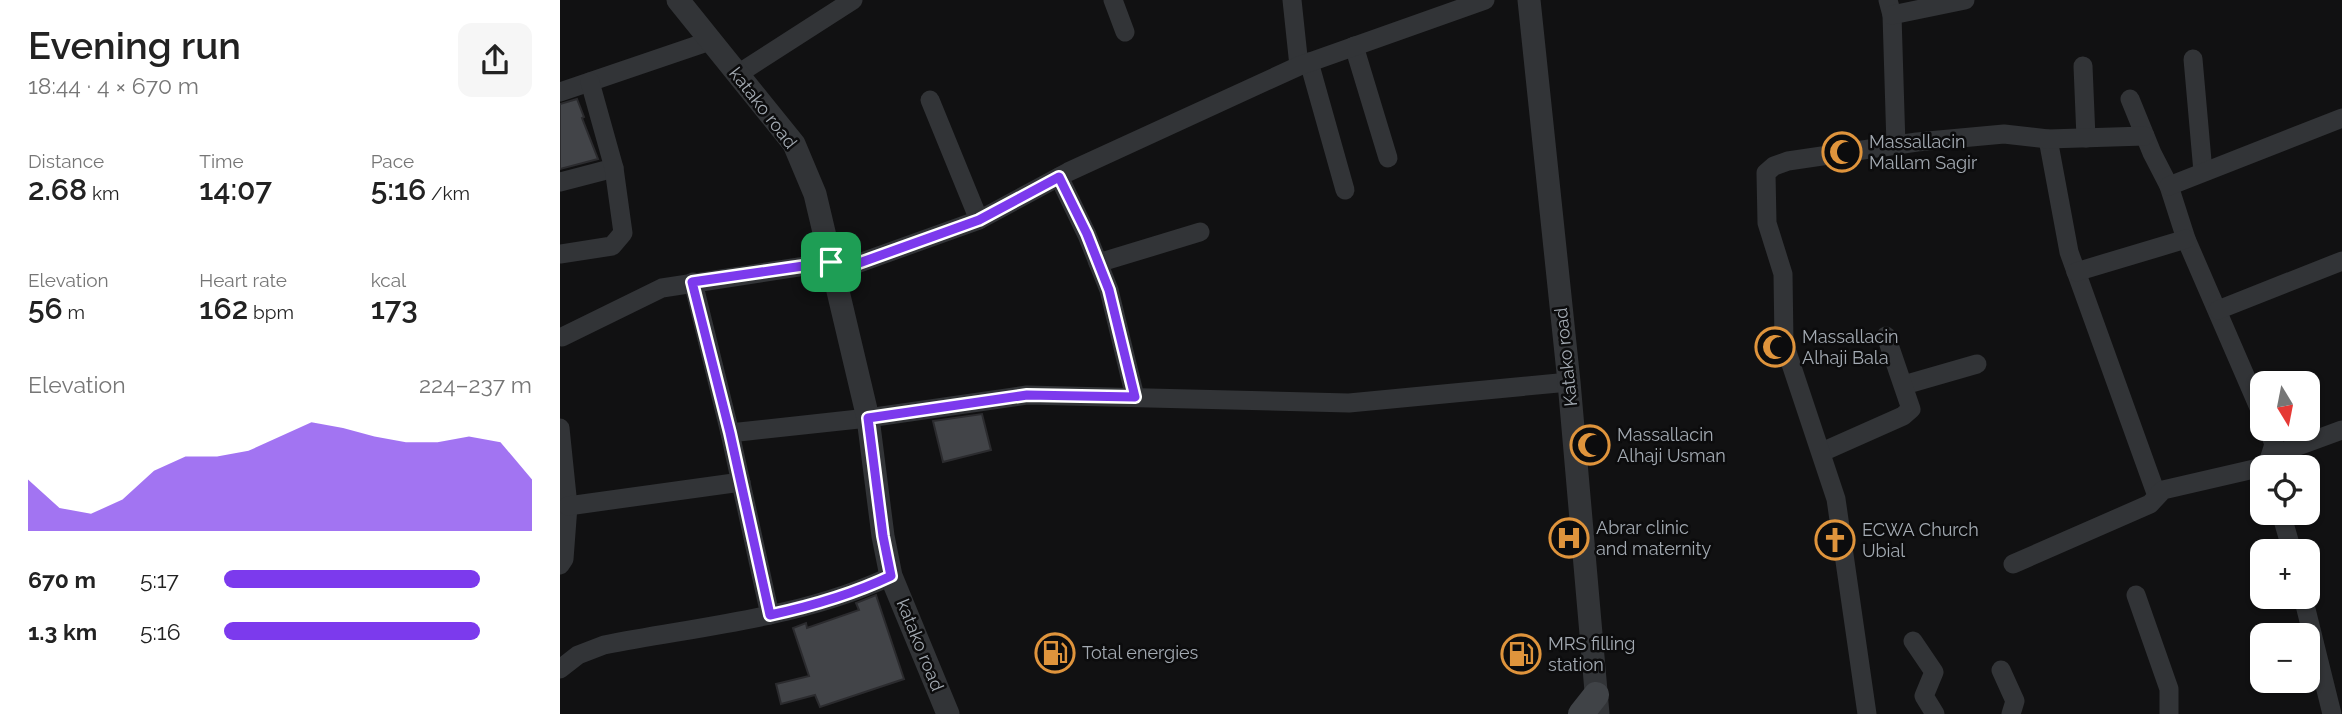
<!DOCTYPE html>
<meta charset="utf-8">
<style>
:root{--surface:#fff;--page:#f6f6f6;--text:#222;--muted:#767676;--accent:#7c3aed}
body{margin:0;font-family:Raleway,sans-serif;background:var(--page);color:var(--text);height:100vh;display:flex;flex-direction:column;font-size:26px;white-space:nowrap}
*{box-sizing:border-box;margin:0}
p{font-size:23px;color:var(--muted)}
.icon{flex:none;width:38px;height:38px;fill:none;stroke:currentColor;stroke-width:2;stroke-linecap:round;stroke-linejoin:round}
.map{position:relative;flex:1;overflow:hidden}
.panel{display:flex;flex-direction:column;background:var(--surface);width:560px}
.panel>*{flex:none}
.needle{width:46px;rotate:170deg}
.fabs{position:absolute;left:1690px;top:371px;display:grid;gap:14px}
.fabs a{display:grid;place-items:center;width:70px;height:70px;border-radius:14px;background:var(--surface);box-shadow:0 2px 5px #0004;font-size:35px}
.pin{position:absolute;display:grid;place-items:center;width:60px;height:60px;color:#fff;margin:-30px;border-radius:14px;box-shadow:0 4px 10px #0006}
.round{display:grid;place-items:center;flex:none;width:74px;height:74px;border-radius:14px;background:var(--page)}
.summary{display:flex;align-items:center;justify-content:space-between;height:119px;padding:0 28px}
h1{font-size:38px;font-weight:600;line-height:52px}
.stats{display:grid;grid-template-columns:repeat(3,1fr);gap:10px;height:119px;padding:7px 28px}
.stats div{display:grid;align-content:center}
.stats b{font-size:30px;font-weight:600}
.stats small{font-size:19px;font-weight:400}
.stats p{font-size:19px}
.chart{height:196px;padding:14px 28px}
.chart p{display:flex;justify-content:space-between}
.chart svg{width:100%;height:126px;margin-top:7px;fill:var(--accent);opacity:.7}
ul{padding:0 28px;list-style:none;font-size:23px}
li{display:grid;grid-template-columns:112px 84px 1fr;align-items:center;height:52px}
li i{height:18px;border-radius:9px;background:var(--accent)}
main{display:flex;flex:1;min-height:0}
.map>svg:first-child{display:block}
.building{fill:#424448;stroke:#2b2b2e;stroke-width:2}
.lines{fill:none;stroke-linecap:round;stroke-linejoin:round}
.minor{stroke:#323437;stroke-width:19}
.tertiary{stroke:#323437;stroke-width:23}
.secondary{stroke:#404347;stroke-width:26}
.route-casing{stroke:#fff;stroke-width:14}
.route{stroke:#7c3aed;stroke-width:9}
.labels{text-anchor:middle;stroke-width:5;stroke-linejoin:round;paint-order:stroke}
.street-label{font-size:18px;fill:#a3aab2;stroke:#0c0c0d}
.poi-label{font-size:18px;fill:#a3aab2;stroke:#0c0c0d;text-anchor:start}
</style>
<main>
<section class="panel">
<div class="summary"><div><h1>Evening run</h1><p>18:44 · 4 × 670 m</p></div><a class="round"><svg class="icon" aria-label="share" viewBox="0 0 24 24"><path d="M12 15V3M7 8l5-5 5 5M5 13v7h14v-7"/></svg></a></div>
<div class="stats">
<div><p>Distance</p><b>2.68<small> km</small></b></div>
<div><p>Time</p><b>14:07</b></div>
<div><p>Pace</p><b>5:16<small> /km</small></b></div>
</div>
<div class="stats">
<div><p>Elevation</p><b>56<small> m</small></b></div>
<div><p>Heart rate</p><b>162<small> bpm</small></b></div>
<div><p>kcal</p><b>173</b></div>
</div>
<div class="chart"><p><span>Elevation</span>224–237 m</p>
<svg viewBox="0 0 160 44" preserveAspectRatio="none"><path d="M0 44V26L10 36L20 38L30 33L40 23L50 18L60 18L70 16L80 11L90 6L100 8L110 11L120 13L130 13L140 11L150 13L160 26V44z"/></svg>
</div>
<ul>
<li><b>670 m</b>5:17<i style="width:83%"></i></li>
<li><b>1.3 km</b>5:16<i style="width:83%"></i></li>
</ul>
</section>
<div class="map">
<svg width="1782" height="714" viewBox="0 0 1782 714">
<rect width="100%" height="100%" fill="#111112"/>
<g class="building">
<polygon points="17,99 24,117 22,118 38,159 0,169 0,104"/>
<polygon points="422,414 431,450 383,462 373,421"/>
<polygon points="316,595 344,679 260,707 255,695 221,704 216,684 249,676 233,628 246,623 247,628 299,610 296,603"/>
</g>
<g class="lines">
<g class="minor">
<polyline points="553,0 565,32"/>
<polyline points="732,0 739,66"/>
<polyline points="1328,0 1332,15 1336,146"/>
<polyline points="1332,15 1405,0"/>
<polyline points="794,46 828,158"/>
<polyline points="1633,59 1643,172"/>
<polyline points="749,62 785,190"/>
<polyline points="1523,66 1526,138"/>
<polyline points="178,74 293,0"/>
<polyline points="0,92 150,41"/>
<polyline points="1570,99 1592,153 1609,186 1626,239 1703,417"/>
<polyline points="370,100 419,220"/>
<polyline points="1488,139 1509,252 1597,496"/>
<polyline points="499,177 527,235 549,290 575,397"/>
<polyline points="0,182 54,168"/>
<polyline points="1609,186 1782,118"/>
<polyline points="0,254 52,246 63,233 54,168 30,82"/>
<polyline points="538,263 640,232"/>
<polyline points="274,272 419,220 508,172 739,66 925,0"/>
<polyline points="1516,272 1626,239"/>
<polyline points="133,282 170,433 210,615"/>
<polyline points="1658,310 1782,261"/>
<polyline points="2,337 102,288 271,262"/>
<polyline points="1344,385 1417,364"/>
<polyline points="0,428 8,506 4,559 0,565"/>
<polyline points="1708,429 1714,444 1708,463"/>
<polyline points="170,433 308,418 467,395 789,403 1009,382"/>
<polyline points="1262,452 1343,416 1351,409 1326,336"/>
<polyline points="1711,456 1782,430"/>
<polyline points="8,506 181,482"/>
<polyline points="1721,513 1732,551"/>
<polyline points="1453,564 1590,504 1603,490 1707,466"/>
<polyline points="1576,595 1609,689 1609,714"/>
<polyline points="1743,597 1772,714"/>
<polyline points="1353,641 1374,672 1364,696 1375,714"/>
<path d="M0,669L18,655L44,645C140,626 242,618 331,576"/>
<polyline points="1441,670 1455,701 1451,714"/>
<polyline points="1307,714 1276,499 1224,343 1223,274 1207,223 1206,173 1214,166 1228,161 1357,142 1444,134 1488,139 1585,136"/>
</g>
<g class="tertiary">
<polyline points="118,0 234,144 255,194 308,418 323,536 331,576 388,714"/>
<polyline points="969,0 1009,382 1038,714"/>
</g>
<polyline class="secondary" points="1021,714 1036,695"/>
</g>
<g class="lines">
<g class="route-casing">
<path id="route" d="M499,177L527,234L549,290L575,397L467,395L308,418L323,536L331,576C293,594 252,606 210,615L170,433L132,282L271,262L274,272L419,220Z"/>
</g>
<use href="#route" class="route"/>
</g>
<defs>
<g id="mosque-ring" transform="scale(2.0125)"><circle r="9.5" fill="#0c0c0d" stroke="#df943c" stroke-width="1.5"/><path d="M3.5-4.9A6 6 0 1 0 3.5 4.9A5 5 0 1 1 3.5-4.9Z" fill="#df943c"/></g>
<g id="hospital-ring" transform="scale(2.0125)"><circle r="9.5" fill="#0c0c0d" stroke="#df943c" stroke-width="1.5"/><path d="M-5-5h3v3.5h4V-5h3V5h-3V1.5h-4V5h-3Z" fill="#df943c"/></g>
<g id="church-ring" transform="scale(2.0125)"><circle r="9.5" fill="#0c0c0d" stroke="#df943c" stroke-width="1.5"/><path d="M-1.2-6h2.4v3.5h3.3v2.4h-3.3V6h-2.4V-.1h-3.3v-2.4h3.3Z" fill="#df943c"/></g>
<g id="fuel-ring" transform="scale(2.0125)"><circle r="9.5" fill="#0c0c0d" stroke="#df943c" stroke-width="1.5"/><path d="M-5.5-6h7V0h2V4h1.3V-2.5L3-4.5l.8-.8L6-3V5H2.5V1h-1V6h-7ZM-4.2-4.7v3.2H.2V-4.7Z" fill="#df943c"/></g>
</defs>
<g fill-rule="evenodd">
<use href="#mosque-ring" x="1282" y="152"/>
<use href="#mosque-ring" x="1215" y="347"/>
<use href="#mosque-ring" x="1030" y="445"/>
<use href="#hospital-ring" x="1009" y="538"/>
<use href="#church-ring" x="1275" y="540"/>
<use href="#fuel-ring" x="495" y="653"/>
<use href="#fuel-ring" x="961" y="654"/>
</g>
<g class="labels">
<g class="street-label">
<text transform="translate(203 108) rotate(52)" y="6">katako road</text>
<text transform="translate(1006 357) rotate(-96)" y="6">Katako road</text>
<text transform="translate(360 645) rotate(68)" y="6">katako road</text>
</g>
<g class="poi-label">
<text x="1309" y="148">Massallacin<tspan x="1309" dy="21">Mallam Sagir</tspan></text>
<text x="1242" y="343">Massallacin<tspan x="1242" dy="21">Alhaji Bala</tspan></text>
<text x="1057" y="441">Massallacin<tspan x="1057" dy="21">Alhaji Usman</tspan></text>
<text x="1036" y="534">Abrar clinic<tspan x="1036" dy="21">and maternity</tspan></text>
<text x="1302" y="536">ECWA Church<tspan x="1302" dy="21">Ubial</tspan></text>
<text x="988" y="650">MRS filling<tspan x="988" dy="21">station</tspan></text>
<text x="522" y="659">Total energies</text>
</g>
</g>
</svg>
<div class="fabs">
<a><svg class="needle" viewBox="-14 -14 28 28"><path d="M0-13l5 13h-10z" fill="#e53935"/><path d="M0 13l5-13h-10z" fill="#767676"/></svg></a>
<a><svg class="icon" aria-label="locate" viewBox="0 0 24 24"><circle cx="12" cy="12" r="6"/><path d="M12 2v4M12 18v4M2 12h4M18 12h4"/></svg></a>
<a>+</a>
<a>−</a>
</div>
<div class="pin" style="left:271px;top:262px;background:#1e9e55"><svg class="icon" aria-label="arrive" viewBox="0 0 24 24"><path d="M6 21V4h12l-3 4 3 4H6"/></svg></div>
</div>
</main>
